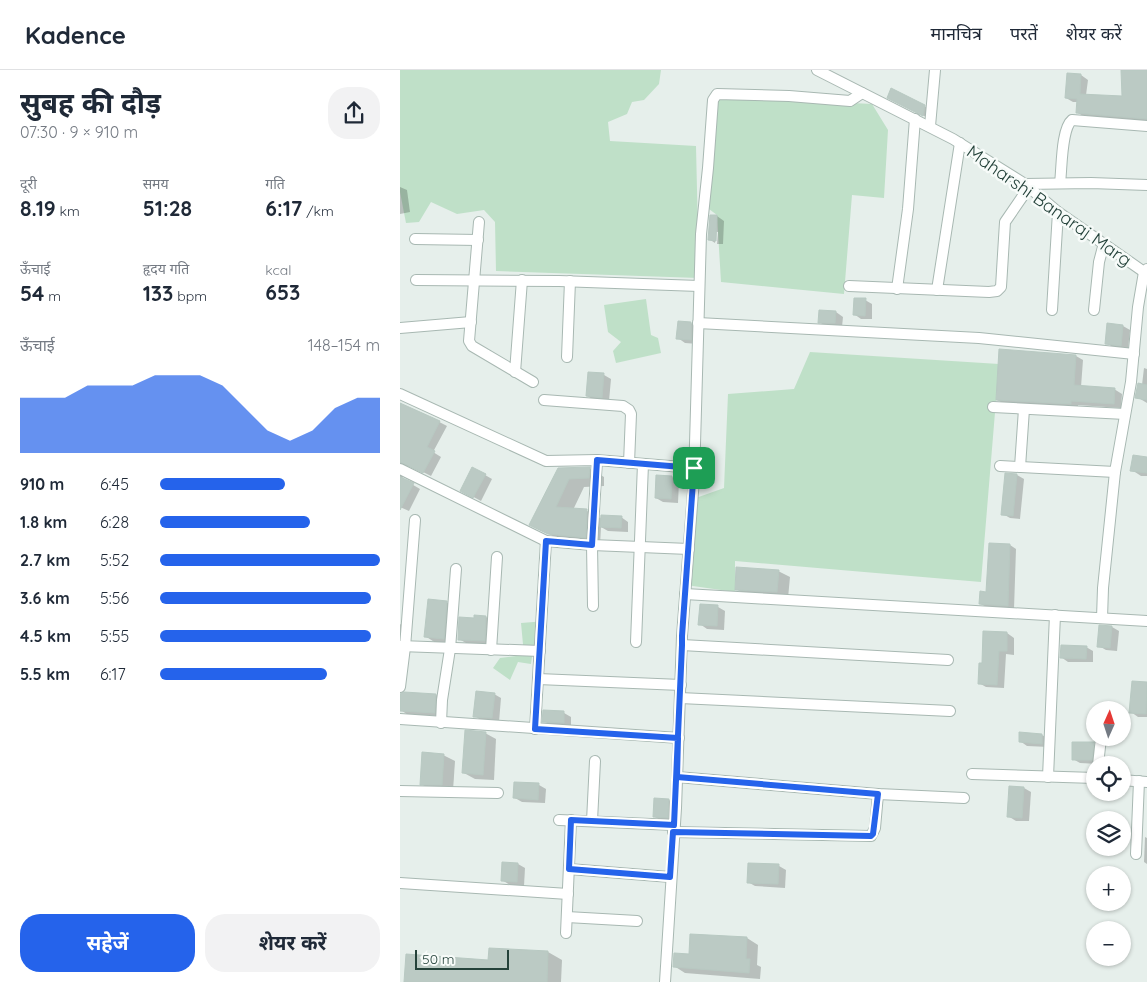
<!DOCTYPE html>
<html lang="hi">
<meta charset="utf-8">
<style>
:root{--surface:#fff;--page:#f2f2f3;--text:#1f2937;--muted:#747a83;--line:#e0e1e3;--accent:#2563eb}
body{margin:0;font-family:Quicksand,"Noto Sans Devanagari",sans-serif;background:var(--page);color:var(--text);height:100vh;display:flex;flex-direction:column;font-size:19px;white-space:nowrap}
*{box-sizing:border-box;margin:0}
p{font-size:16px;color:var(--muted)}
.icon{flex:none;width:28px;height:28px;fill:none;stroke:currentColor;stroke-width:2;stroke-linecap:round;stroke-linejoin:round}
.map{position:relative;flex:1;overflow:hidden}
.sheet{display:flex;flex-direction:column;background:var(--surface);width:400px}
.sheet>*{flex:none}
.needle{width:32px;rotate:3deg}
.fabs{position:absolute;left:686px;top:631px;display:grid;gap:10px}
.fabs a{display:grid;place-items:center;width:45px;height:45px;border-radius:50%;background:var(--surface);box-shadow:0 1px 4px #0004;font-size:25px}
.scale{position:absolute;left:15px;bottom:12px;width:94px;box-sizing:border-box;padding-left:5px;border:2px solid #24423a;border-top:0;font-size:14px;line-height:18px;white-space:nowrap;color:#24423a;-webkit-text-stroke:4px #f7fbf9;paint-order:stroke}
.pin{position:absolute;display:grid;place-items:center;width:42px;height:42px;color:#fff;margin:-21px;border-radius:10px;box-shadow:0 2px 8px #0006}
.round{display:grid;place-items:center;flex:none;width:52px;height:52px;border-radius:20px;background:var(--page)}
.head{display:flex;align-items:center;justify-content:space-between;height:85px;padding:0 20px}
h1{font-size:28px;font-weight:700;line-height:38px}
.stats{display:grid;grid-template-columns:repeat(3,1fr);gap:8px;height:85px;padding:5px 20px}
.stats div{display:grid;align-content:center}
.stats b{font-size:21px;font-weight:700}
.stats small{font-size:14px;font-weight:400}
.stats p{font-size:14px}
.chart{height:140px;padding:10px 20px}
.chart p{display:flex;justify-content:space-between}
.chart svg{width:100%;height:90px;margin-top:5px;fill:var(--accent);opacity:.7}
.button{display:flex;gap:10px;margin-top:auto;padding:10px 20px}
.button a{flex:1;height:58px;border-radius:20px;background:var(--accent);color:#fff;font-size:20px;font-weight:700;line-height:58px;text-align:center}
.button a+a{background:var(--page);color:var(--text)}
ul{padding:0 20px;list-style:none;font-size:16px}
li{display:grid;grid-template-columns:80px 60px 1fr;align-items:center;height:38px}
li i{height:12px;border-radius:6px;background:var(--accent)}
header{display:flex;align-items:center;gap:30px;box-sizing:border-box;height:70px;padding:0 25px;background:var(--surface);border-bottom:1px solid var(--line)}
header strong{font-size:24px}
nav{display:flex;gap:28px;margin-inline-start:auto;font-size:18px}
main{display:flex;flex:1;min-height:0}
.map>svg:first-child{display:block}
.green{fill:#bfe0c8}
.shadow{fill:#0003}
.building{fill:#bbcac4;stroke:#b8c9c2}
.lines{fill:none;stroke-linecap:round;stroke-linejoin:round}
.minor-casing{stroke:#a8b8b2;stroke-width:12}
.minor{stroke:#fff;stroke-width:10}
.route-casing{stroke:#fff;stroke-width:10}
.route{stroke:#2563eb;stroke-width:6}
.labels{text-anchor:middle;stroke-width:5;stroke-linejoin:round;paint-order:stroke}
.street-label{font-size:18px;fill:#24423a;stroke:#f7fbf9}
</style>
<header>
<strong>Kadence</strong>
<nav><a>मानचित्र</a><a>परतें</a><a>शेयर करें</a></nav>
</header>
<main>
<section class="sheet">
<div class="head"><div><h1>सुबह की दौड़</h1><p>07:30 · 9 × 910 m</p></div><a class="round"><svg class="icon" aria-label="share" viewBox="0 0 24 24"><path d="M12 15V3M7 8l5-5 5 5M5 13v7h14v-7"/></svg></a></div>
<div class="stats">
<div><p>दूरी</p><b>8.19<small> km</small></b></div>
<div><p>समय</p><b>51:28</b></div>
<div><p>गति</p><b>6:17<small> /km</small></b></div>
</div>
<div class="stats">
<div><p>ऊँचाई</p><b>54<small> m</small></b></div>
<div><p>हृदय गति</p><b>133<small> bpm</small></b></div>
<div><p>kcal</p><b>653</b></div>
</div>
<div class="chart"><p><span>ऊँचाई</span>148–154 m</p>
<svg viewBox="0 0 160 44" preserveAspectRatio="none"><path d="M0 44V17L10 17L20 17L30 11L40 11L50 11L60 6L70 6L80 6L90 11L100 22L110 33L120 38L130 33L140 22L150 17L160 17V44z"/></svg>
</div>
<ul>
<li><b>910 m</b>6:45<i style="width:57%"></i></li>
<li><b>1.8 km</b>6:28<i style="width:68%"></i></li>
<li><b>2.7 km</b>5:52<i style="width:100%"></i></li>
<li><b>3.6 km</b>5:56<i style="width:96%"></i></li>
<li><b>4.5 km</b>5:55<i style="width:96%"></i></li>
<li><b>5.5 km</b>6:17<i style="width:76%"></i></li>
</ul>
<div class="button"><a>सहेजें</a><a>शेयर करें</a></div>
</section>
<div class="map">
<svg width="747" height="912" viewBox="0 0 747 912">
<rect width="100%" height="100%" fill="#e6efeb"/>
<g class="green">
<polygon points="0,0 261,0 259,14 244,30 232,32 227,44 208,52 210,71 296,76 299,208 96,201 95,152 84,140 57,144 31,132 19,152 6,153 0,122"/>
<polygon points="315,26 472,34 488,60 484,128 452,125 444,224 321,212 317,145 301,133"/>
<polygon points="246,229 251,265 258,268 261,283 216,293 213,281 221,272 208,262 204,235"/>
<polygon points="410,282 599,294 581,512 335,491 335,522 286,515 293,429 324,418 328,324 394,319"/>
<polygon points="146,551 140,576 133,580 131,594 118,592 110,610 93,598 100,588 124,585 121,553"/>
</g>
<g class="shadow">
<polygon points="747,0 747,52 685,47 678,43 678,32 673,32 666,28 681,5 688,10 686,25 723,27"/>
<polygon points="495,31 524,36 532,40 530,49"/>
<polygon points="0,117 7,120 10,142 0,144"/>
<polygon points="317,146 324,151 323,174 317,174 318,162 316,162 315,173 309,169"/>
<polygon points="465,230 472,234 472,249 461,249 454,244"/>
<polygon points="436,242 443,247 442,257 426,256 419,252"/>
<polygon points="291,253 298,257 298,274 285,273 278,268"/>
<polygon points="708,254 723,256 730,260 728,279 714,278 707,273"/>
<polygon points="676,286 683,290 681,317 714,319 722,324 721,338 678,335 678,338 605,334 597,330"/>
<polygon points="744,298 747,299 747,333 737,327 742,315"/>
<polygon points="189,303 204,305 211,309 209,331 194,330 187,326"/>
<polygon points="0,334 24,344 47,356 33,382 41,387 31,406 11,396 4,397 1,401 3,409 20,419 9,441 0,437"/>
<polygon points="747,389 747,406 741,406 732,400"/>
<polygon points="189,398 204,407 204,416 184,417 173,440 187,441 202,449 221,447 228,452 228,462 208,461 201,457 200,475 164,472 130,454 158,399"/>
<polygon points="606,404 617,405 624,409 620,449 610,448 603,444"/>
<polygon points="85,405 92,409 81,431 68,424"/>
<polygon points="272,407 279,411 278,433 263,432 256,428"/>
<polygon points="610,475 616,479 614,539 587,537 580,534 587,523"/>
<polygon points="378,501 390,507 388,528 348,526 336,519"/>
<polygon points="46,532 57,539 55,574 36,573 25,566"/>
<polygon points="301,535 318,537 325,541 324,560 307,559 300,554"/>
<polygon points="86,547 93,551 92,575 66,573 59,569 75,550"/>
<polygon points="0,554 5,557 7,589 3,621 0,621"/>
<polygon points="700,556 712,557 719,561 717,581 706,580 699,576"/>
<polygon points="584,562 607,563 614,568 614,585 606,584 604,618 586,617 579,613 583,595"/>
<polygon points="686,577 693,581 693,592 668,592 661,587"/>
<polygon points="733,612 747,613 747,647 738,647 731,642"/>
<polygon points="94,624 101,628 99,652 82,651 75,646"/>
<polygon points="36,625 43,629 42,646 8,645 1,640"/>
<polygon points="144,641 164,643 171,647 171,657 151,655 144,651"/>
<polygon points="85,663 96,669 94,710 75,709 64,703"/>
<polygon points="620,664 642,665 649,669 649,677 627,676 620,671"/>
<polygon points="693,674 700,678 699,694 680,693 673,689"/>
<polygon points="43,685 55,691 53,721 32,720 21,714"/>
<polygon points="139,715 146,719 145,733 122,732 115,728"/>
<polygon points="624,718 631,722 629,751 616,751 608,746"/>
<polygon points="256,730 269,730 276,734 275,751 262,751 255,747"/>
<polygon points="745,767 747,768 747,794 744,792"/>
<polygon points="118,794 125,798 124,816 110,815 102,810"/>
<polygon points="379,796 386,800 385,818 355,816 348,812"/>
<polygon points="291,865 347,868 358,875 357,895 361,897 360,909 285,903 274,896 290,886"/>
<polygon points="148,882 162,890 161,912 5,912 89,892"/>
</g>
<g class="building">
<polygon points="721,0 747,0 747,49 676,43 677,29 665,28 667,3 681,4 680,24 722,26"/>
<polygon points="491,18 525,35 523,46 487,28"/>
<polygon points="310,145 317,145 316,171 308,170"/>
<polygon points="454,228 466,228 465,246 453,245"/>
<polygon points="419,240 436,241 435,253 418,253"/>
<polygon points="278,251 291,252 291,270 276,269"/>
<polygon points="707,253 723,255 721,276 705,274"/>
<polygon points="599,279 676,285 674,315 715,318 714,334 671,331 671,334 596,330"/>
<polygon points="188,302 204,303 202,328 186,326"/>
<polygon points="738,313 747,315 747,330 735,328"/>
<polygon points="0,333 40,351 27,377 35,381 23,403 0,392"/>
<polygon points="733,385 747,387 747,403 730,401"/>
<polygon points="72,397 86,404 73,428 60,421"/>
<polygon points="190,397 189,408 169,409 156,437 187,439 186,468 148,464 129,455 158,398"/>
<polygon points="605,403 617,404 613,446 601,445"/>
<polygon points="256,405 272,406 271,429 255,428"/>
<polygon points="0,407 14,413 0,440"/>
<polygon points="201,445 222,446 221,458 200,457"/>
<polygon points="589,473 610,474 608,536 579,534 580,521 586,522"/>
<polygon points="336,497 379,500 377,522 335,520"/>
<polygon points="28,529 47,531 44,569 24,567"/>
<polygon points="300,534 318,535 317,556 298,555"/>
<polygon points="74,545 86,546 85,571 58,570 59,547 74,548"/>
<polygon points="699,555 712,556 710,578 697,577"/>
<polygon points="583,561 607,562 607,581 599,581 597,615 578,614 579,593 582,593"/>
<polygon points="661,575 687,576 686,589 660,588"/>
<polygon points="732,611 747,612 746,644 729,643"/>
<polygon points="76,621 95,623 92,648 73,647"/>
<polygon points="4,622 36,624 35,643 0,641 0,624"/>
<polygon points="143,640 164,641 164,653 142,652"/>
<polygon points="65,660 86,662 83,705 62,703"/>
<polygon points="619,662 642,664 642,674 619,672"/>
<polygon points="672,672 694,672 692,690 672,690"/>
<polygon points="22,682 44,684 42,715 20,715"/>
<polygon points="114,712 139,713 138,730 113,728"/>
<polygon points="609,716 624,717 622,748 607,747"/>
<polygon points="254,728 269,729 268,748 253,747"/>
<polygon points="102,792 118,793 117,812 101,811"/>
<polygon points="348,793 379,794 378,814 347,813"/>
<polygon points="290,864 347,867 346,889 350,889 349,903 273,897 274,883 289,884"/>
<polygon points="89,878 148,881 147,912 4,912 6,884 88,890"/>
</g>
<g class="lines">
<g class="minor-casing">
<g id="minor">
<polyline points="417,0 553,69 625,114 658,142 747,204"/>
<polyline points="530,56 535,0"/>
<path d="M660,113C662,99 661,59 672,50L747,56"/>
<polyline points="625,114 691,113 747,115"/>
<polyline points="79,152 69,271 72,276 133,312"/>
<polyline points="15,169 78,170"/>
<polyline points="16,210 159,211 299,216"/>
<polyline points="449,216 589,222 597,221 601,217 605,152 629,117"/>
<polyline points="497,219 508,139 515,49"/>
<polyline points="537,220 560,73"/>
<polyline points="652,240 658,142"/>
<polyline points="694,240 699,192 704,173"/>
<polyline points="298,253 579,268 734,284"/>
<polyline points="0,258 71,252"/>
<polyline points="167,287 170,211"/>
<polyline points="115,302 122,210"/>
<polyline points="0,324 146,391 197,390 294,398"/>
<polyline points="144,330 223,336 229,340 231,344 229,393"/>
<polyline points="593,337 725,344"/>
<polyline points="600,396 715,402"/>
<polyline points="620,397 624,339"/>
<polyline points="0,399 146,471 192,475 289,479"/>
<polyline points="285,524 747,551"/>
<polyline points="193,536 192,475 197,390"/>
<polyline points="702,548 703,518 715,402 731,312 738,237 744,202 747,199"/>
<polyline points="236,572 243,394"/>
<polyline points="282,575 548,590"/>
<polyline points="0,576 140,581"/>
<polyline points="91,580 97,487"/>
<polyline points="138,609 281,615"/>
<polyline points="0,617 5,577 15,450"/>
<polyline points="280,628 550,641"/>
<polyline points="704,640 704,639"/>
<polyline points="0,649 279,668"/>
<polyline points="41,653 42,630 50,579 56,499"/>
<polyline points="135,659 146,471"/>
<polyline points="698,695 701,668"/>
<polyline points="572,704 695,708"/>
<polyline points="277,707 478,724 564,728"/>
<polyline points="648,707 655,545"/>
<polyline points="722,710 747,712"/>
<polyline points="0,721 98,723"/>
<polyline points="159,750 274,755"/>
<polyline points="192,751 195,691"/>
<polyline points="273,762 471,766 475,758 478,724"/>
<polyline points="736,784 739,711"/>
<polyline points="169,799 270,807"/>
<polyline points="0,813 168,824"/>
<polyline points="167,847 237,851"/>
<polyline points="166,863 171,750"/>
<polyline points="265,912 276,738 282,566 294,409 301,164 308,98 313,30 317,24 389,26 450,31 462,23"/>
</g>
</g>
<use href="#minor" class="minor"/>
</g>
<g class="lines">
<g class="route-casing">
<polyline id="route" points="294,398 282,566 282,575 274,755 171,750 169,799 270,807 273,762 471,766 473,764 478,724 277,707 278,668 135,659 146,471 192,475 197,390 294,398"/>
</g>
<use href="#route" class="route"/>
</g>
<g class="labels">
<g class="street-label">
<text transform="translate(649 136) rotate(35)" y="6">Maharshi Banaraj Marg</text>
</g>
</g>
</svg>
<div class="fabs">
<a><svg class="needle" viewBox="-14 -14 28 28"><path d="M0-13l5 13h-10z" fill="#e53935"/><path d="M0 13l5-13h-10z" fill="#747a83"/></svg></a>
<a><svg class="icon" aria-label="locate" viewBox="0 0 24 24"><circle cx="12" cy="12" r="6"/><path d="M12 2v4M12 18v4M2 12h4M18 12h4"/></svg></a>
<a><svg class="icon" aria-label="layers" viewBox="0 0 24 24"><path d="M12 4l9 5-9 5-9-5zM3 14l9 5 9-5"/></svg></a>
<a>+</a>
<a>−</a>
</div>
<div class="scale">50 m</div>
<div class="pin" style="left:294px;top:398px;background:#1e9e55"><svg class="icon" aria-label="arrive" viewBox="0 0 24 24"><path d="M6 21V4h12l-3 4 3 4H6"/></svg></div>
</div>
</main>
